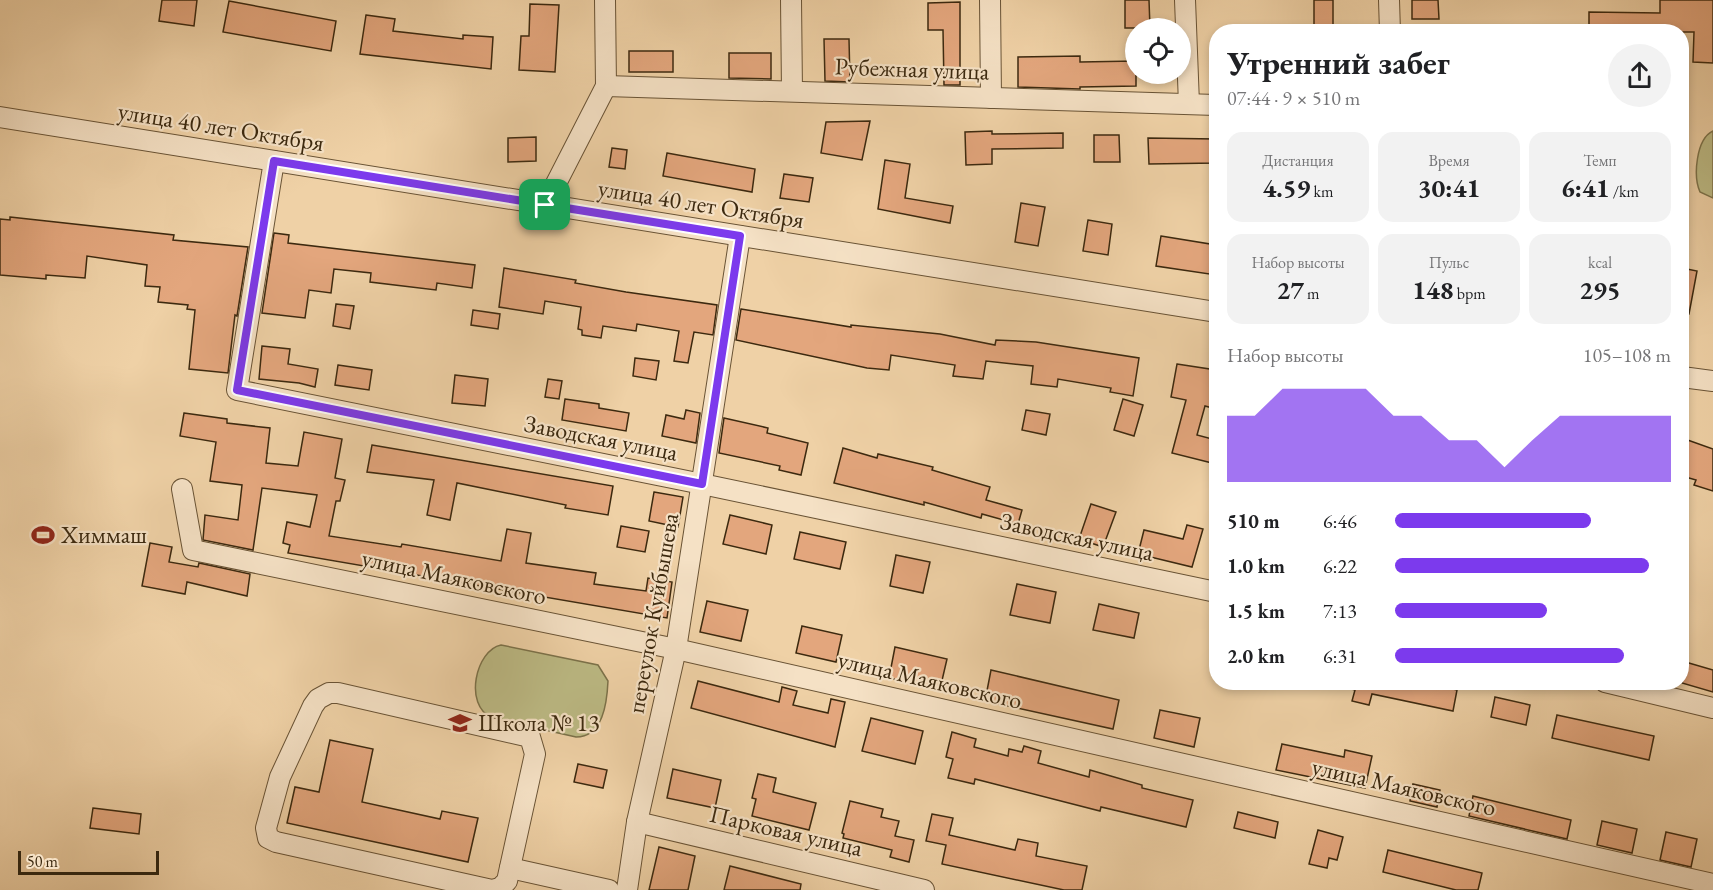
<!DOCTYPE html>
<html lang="ru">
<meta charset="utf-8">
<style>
:root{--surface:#fff;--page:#f2f2f2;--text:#202124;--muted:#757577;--accent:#7c3aed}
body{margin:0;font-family:"EB Garamond",serif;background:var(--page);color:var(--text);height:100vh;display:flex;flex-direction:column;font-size:22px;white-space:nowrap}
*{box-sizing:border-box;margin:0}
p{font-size:20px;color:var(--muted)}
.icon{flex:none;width:33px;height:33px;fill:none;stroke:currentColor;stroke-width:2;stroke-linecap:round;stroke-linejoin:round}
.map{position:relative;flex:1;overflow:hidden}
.sheet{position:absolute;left:1209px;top:24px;width:480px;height:666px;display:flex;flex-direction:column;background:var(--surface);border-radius:24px;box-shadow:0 3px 9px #0003}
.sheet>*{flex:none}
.tools{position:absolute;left:1125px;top:18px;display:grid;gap:12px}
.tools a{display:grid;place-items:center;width:66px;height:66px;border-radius:50%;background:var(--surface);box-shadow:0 3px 9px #0003;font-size:30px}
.scale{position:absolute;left:18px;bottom:15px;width:141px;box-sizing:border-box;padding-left:6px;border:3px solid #3c290f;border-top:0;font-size:16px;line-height:21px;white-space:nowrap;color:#3c290f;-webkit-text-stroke:4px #f5e1c5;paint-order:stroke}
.pin{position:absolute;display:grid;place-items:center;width:51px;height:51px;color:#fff;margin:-26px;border-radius:12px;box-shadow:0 3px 9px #0006}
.round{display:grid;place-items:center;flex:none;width:63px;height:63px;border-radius:32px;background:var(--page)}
.headline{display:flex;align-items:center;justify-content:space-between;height:102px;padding:0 18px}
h1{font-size:33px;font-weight:700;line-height:45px}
.metrics{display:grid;grid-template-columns:repeat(3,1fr);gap:9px;height:102px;padding:6px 18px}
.metrics div{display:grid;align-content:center;border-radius:15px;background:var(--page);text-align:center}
.metrics b{font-size:26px;font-weight:700}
.metrics small{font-size:16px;font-weight:400}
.metrics p{font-size:16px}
.chart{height:168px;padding:12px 18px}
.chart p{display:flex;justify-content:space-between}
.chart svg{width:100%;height:108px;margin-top:6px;fill:var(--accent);opacity:.7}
ul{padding:0 18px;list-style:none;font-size:20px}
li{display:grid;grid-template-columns:96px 72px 1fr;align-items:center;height:45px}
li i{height:15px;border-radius:8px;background:var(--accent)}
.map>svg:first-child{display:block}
.green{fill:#bcba84;stroke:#7c724a;stroke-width:1.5}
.building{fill:#e3a67d;stroke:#3c290f;stroke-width:1.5}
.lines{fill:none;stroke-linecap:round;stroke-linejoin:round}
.minor-casing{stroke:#695335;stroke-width:22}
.minor{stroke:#f5e1c5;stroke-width:20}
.route-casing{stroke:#fff;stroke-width:12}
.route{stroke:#7c3aed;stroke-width:8}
.labels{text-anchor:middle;stroke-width:4.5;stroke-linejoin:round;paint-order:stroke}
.street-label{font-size:24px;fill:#3c290f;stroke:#f5e1c5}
.poi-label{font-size:24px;fill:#3c290f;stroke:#f5e1c5;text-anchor:start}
</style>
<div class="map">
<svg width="1713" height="890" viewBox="0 0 1713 890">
<rect width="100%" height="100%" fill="#efd1a6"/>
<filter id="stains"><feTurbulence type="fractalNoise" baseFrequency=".00333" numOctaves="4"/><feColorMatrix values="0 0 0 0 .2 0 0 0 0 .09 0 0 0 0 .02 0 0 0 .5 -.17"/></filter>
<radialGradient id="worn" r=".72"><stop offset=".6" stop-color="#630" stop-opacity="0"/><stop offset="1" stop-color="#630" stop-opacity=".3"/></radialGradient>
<g class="green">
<path d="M1713,131V198L1700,192C1693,176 1696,139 1713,131Z"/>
<path d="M501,645L598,665L608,681C607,703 603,737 576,737L492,718C463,705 476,650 501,645Z"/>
</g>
<g class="building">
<polygon points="162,0 197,0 194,26 159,21"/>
<polygon points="1125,0 1149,0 1150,28 1125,28"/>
<rect x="1314" y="0" width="19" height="32"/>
<polygon points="1412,0 1438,0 1439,19 1412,19"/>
<polygon points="1660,0 1713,0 1713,63 1693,62 1694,32 1589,32 1589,12 1660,13"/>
<polygon points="229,1 336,21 331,51 223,32"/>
<polygon points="960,2 960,85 944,85 943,30 928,30 928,3"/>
<polygon points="530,4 559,5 555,72 519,70 521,36 529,36"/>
<polygon points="366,15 395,19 393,31 463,39 463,35 493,37 491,69 360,54"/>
<polygon points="824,39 849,39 850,82 825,81"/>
<rect x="629" y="51" width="44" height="21"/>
<polygon points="729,53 771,53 771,79 729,78"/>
<polygon points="1080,56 1080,62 1136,61 1136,86 1080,87 1080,89 1018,87 1018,57"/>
<polygon points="870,121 862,160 821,153 826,122"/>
<polygon points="992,131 992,134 1063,133 1063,148 992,149 992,164 966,165 965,132"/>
<polygon points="1094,135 1119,135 1120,162 1094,162"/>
<polygon points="536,137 536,161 508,162 508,138"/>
<polygon points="1148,138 1216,139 1216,163 1149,164"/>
<polygon points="612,148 627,150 625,169 609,167"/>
<polygon points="667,153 755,169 752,192 663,176"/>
<polygon points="885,160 910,164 905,198 953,206 950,223 878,209"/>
<polygon points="784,174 813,178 809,202 780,198"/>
<polygon points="1021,203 1045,207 1038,246 1015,242"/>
<polygon points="10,217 174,235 173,240 248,247 237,316 235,315 228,373 189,369 195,310 187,309 188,305 158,302 160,287 145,286 147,265 87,256 85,278 46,275 46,279 0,275 0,219 10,220"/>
<polygon points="1088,220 1112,224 1108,255 1083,251"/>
<polygon points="274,233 289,235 288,243 475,265 472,288 437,283 436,290 370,282 371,273 334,269 331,293 309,290 305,318 262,313"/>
<polygon points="1161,236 1216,245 1216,275 1156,266"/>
<polygon points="504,268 576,280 575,283 626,292 717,305 713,335 694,332 688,363 674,361 679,331 637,324 636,331 603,326 601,338 582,335 582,330 578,329 581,307 545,301 543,314 499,307"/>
<polygon points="1682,268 1697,271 1689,314 1682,313"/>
<polygon points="336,304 354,306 350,329 333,326"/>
<polygon points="741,309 851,327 851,325 940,334 995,345 996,340 1036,342 1139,358 1133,396 1110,392 1111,388 1058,379 1057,387 1031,384 1033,366 986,361 983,379 953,376 955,365 891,355 889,370 867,368 736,340"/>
<polygon points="473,310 500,314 498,329 471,325"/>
<polygon points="262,346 290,349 288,364 318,369 315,387 299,383 259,379"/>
<polygon points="635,358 659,361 656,380 633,376"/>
<polygon points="1177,364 1216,370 1216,409 1205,406 1197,435 1216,440 1216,464 1172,453 1186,400 1171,397"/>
<polygon points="338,365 372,370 369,390 335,385"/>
<polygon points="455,375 488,379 485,406 452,403"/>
<polygon points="548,379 562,381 559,399 545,397"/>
<polygon points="565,399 599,404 599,408 629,413 626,431 562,420"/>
<polygon points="1123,399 1143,405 1134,436 1114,430"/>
<polygon points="686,410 700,413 696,443 662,436 666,415 684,419"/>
<polygon points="1026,410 1050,414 1046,435 1022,430"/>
<polygon points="184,413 227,419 227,423 270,428 266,463 298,466 304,432 342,439 335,478 345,480 340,501 336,501 329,536 401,547 402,544 501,561 507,529 531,533 526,563 596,573 594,584 646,591 648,578 672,582 667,618 288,553 290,545 283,543 287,522 310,527 317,495 262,488 253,550 203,540 205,515 238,520 242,485 210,481 216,442 180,436"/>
<polygon points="724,418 768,428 767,433 808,443 801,475 779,470 780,466 719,453"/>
<polygon points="1682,438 1713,449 1713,491 1694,485 1696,480 1682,476"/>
<polygon points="372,445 613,486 608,515 565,508 566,505 457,483 450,520 427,515 434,480 367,472"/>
<polygon points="843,448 877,458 878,454 933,467 932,470 990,487 986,500 1022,510 1018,524 982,514 981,518 924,502 924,505 834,483"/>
<polygon points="654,492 683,497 678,527 649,521"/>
<polygon points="1091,504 1116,512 1103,547 1079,539"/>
<polygon points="730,515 772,525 766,554 723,544"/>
<polygon points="1187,525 1203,529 1192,567 1138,554 1144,530 1183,539"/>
<polygon points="621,526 649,531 645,552 617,547"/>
<polygon points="800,532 846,542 840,569 794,559"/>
<polygon points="150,543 172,547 169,562 198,567 199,563 250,574 247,596 187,582 185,594 142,586"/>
<polygon points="896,555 930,562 923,593 890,586"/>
<polygon points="1017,584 1056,592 1050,623 1010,615"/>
<polygon points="707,601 748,610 741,641 700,632"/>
<polygon points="1099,604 1139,613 1134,638 1093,630"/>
<polygon points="802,626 842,635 836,662 796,653"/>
<polygon points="895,647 947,659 940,689 889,678"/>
<polygon points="1682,661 1713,670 1713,692 1682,683"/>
<polygon points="991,670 1119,700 1113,729 985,701"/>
<polygon points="698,681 779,702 782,687 797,691 793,705 828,713 831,699 845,702 835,747 691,708"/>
<polygon points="1349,682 1426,682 1457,690 1453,711 1372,694 1369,705 1352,701 1355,690 1348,688"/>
<polygon points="1495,697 1530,705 1526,725 1491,717"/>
<polygon points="1160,710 1200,718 1194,747 1154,738"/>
<polygon points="1557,715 1654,736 1649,760 1552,738"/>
<polygon points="871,718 923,731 915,764 862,751"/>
<polygon points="952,732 976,739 974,747 1008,756 1009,749 1022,752 1024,746 1041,751 1038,763 1089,777 1090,770 1142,785 1142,788 1193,800 1186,827 1101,807 1100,811 975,779 974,784 948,778 953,759 946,757"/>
<polygon points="330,740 373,749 362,802 440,819 442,811 478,818 468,862 287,823 295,787 319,792"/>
<polygon points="1282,744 1344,757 1345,750 1372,756 1365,788 1276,770"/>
<polygon points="578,764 607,770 603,788 574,782"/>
<polygon points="673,769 721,780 715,808 667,798"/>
<polygon points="758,774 776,778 773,792 816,803 809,830 752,816 756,799 752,798"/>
<polygon points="1413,784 1440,790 1437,807 1410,801"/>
<polygon points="1473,796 1571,820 1567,839 1469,816"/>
<polygon points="850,801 883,809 881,817 899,821 895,836 914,840 909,862 890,857 892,850 843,838 844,834 842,833"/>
<polygon points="93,808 141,814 139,834 90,828"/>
<polygon points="1238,812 1278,822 1275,838 1234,828"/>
<polygon points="932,814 953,818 949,835 1015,850 1018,839 1038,843 1036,856 1087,866 1082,890 1064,890 942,864 946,845 926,841"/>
<polygon points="1602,821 1637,829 1632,853 1597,845"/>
<polygon points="1318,830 1343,837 1337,860 1329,858 1327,868 1309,864"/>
<polygon points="1666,832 1697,839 1691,867 1660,860"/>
<polygon points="659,847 695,856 688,890 649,890"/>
<polygon points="1388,850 1482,873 1478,890 1456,890 1383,872"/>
<polygon points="730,866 801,884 800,890 724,890"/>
</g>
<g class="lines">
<g class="minor-casing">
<g id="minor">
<polyline points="791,0 792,91"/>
<polyline points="990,0 991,98"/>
<polyline points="1185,0 1189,104"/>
<polyline points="1389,0 1390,32"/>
<polyline points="606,86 1216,105"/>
<polyline points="0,117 1216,312"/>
<polyline points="274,161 237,390 702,484 1216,592"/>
<polyline points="545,205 606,86 605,0"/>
<polyline points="1682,377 1713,381"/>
<polyline points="182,489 193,550 676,649 1713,884"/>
<polyline points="1605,682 1713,708"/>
<polygon points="329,693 338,693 530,737 535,754 507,881 500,888 492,890 276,842 268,838 266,828 280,777 313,706 318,699"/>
<polyline points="637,822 924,890"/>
<polyline points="510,868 609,890"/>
<polyline points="627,890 637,822 676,649 740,236"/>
</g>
</g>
<use href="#minor" class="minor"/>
</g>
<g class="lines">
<g class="route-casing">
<polygon id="route" points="274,161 740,236 702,484 237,390"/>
</g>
<use href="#route" class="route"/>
</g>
<defs>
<g id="stadium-bare" transform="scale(1.8)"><path d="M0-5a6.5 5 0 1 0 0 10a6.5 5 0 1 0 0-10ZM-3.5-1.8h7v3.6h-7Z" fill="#8f2418" stroke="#f5e1c5" stroke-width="2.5" paint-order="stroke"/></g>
<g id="school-bare" transform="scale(1.8)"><path d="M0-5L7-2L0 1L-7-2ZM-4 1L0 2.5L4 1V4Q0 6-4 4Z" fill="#8f2418" stroke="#f5e1c5" stroke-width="2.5" paint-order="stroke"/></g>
</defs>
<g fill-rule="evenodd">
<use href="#stadium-bare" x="43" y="535"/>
<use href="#school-bare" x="460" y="723"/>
</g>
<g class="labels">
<g class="street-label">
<text transform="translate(912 69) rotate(2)" y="8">Рубежная улица</text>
<text transform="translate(221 127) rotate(9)" y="8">улица 40 лет Октября</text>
<text transform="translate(701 204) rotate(9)" y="8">улица 40 лет Октября</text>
<text transform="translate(601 438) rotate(11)" y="8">Заводская улица</text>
<text transform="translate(1077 537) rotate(12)" y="8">Заводская улица</text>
<text transform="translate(454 577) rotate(12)" y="8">улица Маяковского</text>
<text transform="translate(653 613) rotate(-80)" y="8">переулок Куйбышева</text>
<text transform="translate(930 680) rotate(13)" y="8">улица Маяковского</text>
<text transform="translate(1404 787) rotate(13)" y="8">улица Маяковского</text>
<text transform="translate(786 831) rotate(13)" y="8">Парковая улица</text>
</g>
<g class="poi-label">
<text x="61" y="543">Химмаш</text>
<text x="478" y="731">Школа № 13</text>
</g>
</g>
<rect width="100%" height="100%" filter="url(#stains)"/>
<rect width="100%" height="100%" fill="url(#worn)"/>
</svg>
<div class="tools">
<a><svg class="icon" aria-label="locate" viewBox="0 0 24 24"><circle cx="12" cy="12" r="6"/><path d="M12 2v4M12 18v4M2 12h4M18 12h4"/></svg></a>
</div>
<div class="scale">50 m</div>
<div class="pin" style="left:545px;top:205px;background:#1e9e55"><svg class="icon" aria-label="arrive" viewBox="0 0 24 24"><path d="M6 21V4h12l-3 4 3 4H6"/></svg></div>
<section class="sheet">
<div class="headline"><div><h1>Утренний забег</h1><p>07:44 · 9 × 510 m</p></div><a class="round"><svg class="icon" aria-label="share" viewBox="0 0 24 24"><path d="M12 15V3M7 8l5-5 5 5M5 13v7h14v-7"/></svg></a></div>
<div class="metrics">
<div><p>Дистанция</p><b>4.59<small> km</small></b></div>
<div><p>Время</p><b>30:41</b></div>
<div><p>Темп</p><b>6:41<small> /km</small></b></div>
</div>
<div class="metrics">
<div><p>Набор высоты</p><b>27<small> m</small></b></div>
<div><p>Пульс</p><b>148<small> bpm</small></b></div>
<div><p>kcal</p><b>295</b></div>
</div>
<div class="chart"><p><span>Набор высоты</span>105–108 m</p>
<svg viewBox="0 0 160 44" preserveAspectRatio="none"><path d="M0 44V17L10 17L20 6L30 6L40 6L50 6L60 17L70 17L80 27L90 27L100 38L110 27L120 17L130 17L140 17L150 17L160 17V44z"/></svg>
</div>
<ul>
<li><b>510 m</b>6:46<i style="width:71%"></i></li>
<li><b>1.0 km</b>6:22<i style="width:92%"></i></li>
<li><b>1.5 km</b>7:13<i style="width:55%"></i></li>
<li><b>2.0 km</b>6:31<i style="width:83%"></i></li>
</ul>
</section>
</div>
